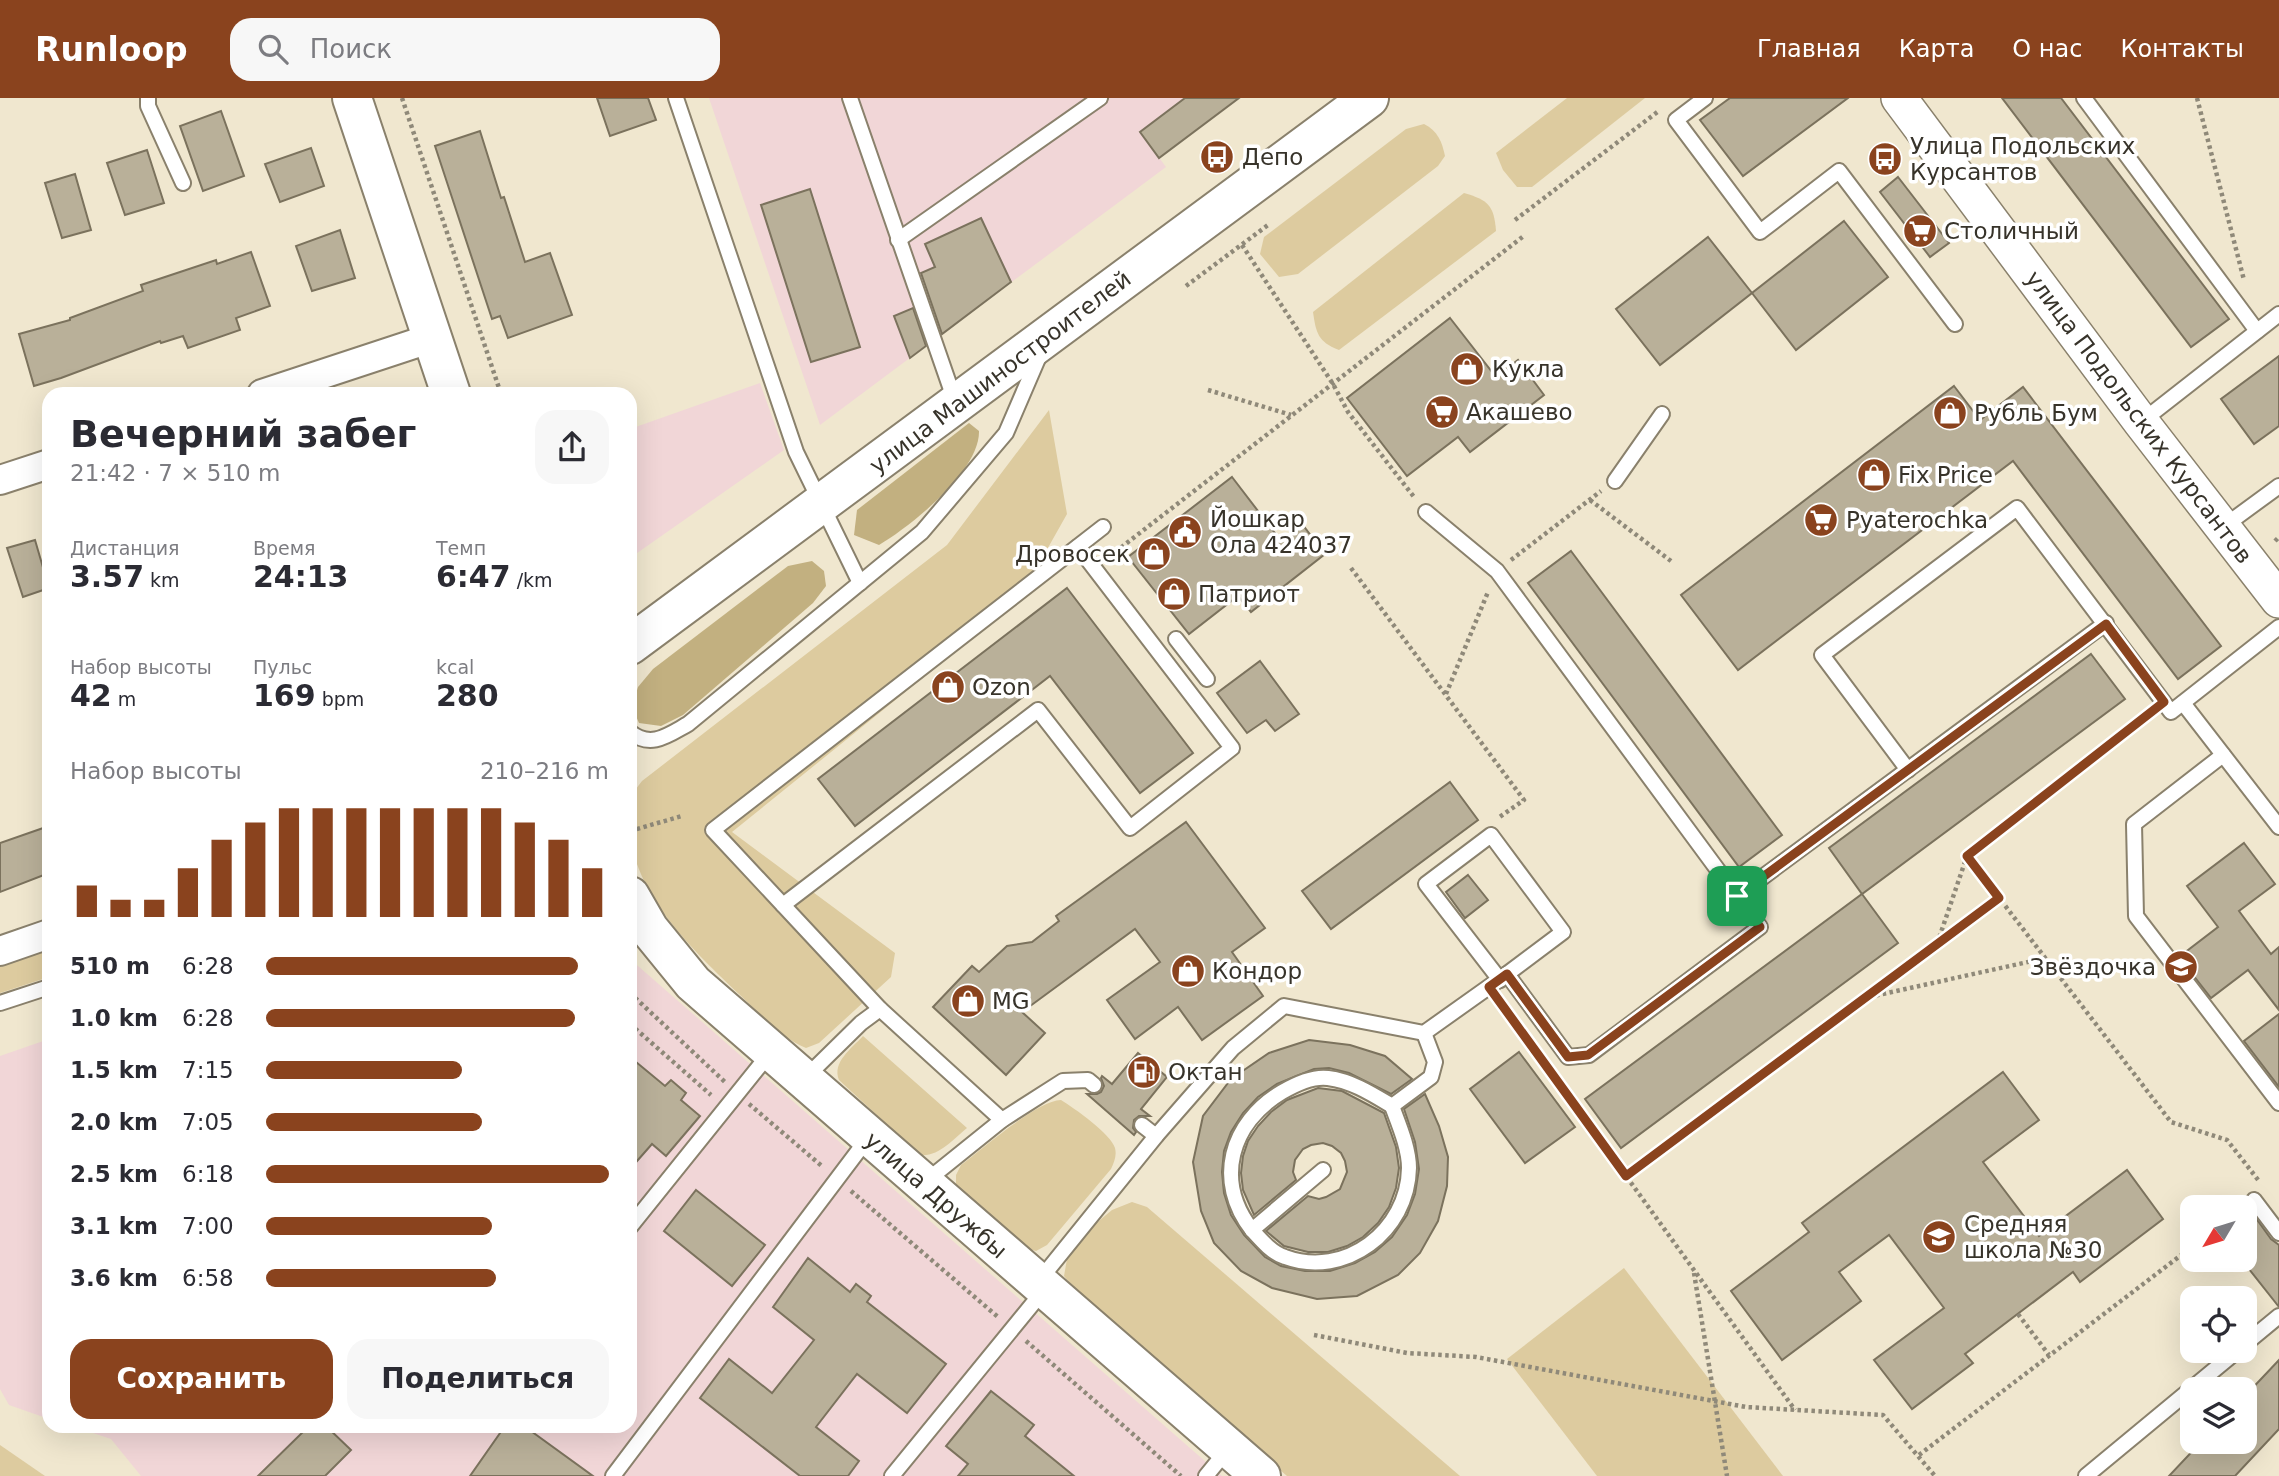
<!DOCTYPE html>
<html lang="ru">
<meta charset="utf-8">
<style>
:root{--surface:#fff;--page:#f7f7f7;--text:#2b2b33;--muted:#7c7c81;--accent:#8a431e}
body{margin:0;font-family:"DejaVu Sans",sans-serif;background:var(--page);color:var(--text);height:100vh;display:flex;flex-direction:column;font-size:26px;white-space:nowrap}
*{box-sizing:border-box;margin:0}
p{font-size:23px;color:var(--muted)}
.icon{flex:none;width:38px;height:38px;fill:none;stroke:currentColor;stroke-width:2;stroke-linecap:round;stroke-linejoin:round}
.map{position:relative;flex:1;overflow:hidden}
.sheet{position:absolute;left:42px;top:289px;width:595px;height:1046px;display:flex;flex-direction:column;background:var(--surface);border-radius:21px;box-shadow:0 7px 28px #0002}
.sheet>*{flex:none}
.needle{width:46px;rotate:232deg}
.tools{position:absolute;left:2180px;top:1097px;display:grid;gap:14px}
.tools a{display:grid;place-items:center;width:77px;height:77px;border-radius:14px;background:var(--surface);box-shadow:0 7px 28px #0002;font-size:35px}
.pin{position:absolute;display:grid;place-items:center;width:60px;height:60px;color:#fff;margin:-30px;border-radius:14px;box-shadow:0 4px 10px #0006}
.round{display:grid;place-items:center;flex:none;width:74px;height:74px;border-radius:21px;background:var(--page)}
.headline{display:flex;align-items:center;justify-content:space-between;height:119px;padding:0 28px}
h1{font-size:38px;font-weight:800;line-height:52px}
.metrics{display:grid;grid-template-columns:repeat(3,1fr);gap:10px;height:119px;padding:7px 28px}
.metrics div{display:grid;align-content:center}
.metrics b{font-size:30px;font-weight:800}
.metrics small{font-size:19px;font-weight:400}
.metrics p{font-size:19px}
.chart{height:196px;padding:14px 28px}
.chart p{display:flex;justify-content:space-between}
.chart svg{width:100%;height:126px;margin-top:7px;stroke:var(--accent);stroke-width:6}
.action{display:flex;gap:14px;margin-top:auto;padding:14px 28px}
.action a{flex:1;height:80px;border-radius:21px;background:var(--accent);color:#fff;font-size:28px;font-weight:800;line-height:80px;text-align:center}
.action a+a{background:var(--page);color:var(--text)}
ul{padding:0 28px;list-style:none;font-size:23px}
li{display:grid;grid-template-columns:112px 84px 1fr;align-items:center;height:52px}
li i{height:18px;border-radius:9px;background:var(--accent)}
header{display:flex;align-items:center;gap:42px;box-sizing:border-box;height:98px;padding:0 35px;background:var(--accent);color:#fff}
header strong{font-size:33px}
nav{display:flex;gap:38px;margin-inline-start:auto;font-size:24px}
.search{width:490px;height:63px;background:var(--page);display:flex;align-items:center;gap:18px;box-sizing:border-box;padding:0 24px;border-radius:21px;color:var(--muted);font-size:26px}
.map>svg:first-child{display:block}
.industrial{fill:#f1d6d7}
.green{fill:#ddcb9f}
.forest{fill:#c2b080}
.building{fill:#b9b099;stroke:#7b725d;stroke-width:2}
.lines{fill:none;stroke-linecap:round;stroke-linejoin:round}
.service-casing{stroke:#8a816c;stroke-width:18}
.minor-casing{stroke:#8a816c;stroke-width:32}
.tertiary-casing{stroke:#8a816c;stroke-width:38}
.secondary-casing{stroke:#8a816c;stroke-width:42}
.primary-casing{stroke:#8a816c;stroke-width:42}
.path{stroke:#8f8979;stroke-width:4.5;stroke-dasharray:3.5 3.5;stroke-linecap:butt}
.service{stroke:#fff;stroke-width:14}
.minor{stroke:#fff;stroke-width:28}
.tertiary{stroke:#fff;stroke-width:35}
.secondary{stroke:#fff;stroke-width:38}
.primary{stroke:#fff;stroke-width:38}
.route-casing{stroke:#fff;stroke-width:14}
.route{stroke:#8a431e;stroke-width:9}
.labels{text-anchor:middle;stroke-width:7;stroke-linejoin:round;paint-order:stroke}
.poi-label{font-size:23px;fill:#37332a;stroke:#fff;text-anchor:start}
.street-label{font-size:23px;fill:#37332a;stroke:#fff}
</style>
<header>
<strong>Runloop</strong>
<div class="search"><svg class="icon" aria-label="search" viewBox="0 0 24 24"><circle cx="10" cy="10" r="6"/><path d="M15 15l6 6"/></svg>Поиск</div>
<nav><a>Главная</a><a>Карта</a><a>О нас</a><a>Контакты</a></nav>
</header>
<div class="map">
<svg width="2279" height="1378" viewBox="0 0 2279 1378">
<rect width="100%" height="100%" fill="#f0e7cf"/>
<g class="industrial">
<polygon points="709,0 1185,0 1140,34 1166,69 820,327"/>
<polygon points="760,285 784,352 630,460 630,331"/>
<polygon points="630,861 1222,1378 141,1378 111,1341 72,1328 630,1328"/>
<polygon points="49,941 49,1321 9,1307 0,1291 0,958"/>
</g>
<g class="green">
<polygon points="1567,0 1645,0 1532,89 1517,89 1503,72 1496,55"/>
<path d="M1424,26C1438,33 1442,44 1445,58L1438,68L1298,176L1279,179L1260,156L1264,139L1406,31Z"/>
<path d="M1464,95C1488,102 1494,107 1496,133L1339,252C1318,244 1316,235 1313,214Z"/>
<path d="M1049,312L1067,416L1018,503L732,734L895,855L891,879L819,945L806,950C780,939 760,916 740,897C695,854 630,794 630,727C630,706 628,700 642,683L947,447Z"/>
<polygon points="49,852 49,879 0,895 0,869"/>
<path d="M863,938L967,1030C953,1041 939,1059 920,1057L839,982C832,964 851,951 863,938Z"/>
<path d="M1061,1002C1074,1010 1111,1036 1115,1050C1117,1058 1114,1064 1111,1071L1047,1147L1036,1153L1025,1150L956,1090V1077L961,1067C984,1050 1036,1003 1061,1002Z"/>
<polygon points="1132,1104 1147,1109 1460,1378 1287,1378 1080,1198 1064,1178 1067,1161 1094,1127 1112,1112"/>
<polygon points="1624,1170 1783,1378 1597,1378 1507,1261"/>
<polygon points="0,1347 45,1378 0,1378"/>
</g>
<g class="forest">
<path d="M969,325L979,333C980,373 911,428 879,447L854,437L857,412Z"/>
<polygon points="812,463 824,473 826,488 813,505 683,617 661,628 639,625 632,609 638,589 653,571 788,468"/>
</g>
<g class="building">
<polygon points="597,0 648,0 656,22 610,38"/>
<polygon points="1185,0 1239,0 1159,60 1140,34"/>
<polygon points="1730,0 1848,0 1743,78 1700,22"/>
<polygon points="2002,0 2061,0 2229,221 2191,249"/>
<polygon points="221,13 244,78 203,93 180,28"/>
<polygon points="480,33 501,100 504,99 525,164 550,155 572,217 508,240 500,218 492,221 435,48"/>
<polygon points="311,50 324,88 280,104 265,66"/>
<polygon points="147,52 164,105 125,117 107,65"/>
<polygon points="75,76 91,132 62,140 45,85"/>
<polygon points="1898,79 1949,145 1930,159 1880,94"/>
<polygon points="810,91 860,249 811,264 761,107"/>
<polygon points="981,120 1011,184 942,236 921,175 935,169 925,146"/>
<polygon points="1844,123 1888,179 1796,252 1752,195"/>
<polygon points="340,132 355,180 312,193 296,148"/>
<polygon points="1708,139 1752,195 1660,267 1616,211"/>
<polygon points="251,154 270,208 236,220 240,232 188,250 183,238 161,245 160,243 61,280 34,288 19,236 70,222 70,220 143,193 141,187 216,162 217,166"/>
<polygon points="913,210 926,248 910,260 894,218"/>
<polygon points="1450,220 1496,279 1518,262 1544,297 1470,354 1458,339 1407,378 1347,300"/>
<polygon points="2279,258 2279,328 2254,346 2221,301"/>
<polygon points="1954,288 1980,322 2023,289 2221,548 2178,581 2013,363 1738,572 1681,497"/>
<polygon points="1232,379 1281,443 1302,426 1325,456 1251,514 1238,498 1189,536 1128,459"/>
<polygon points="35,442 49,490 23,499 7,450"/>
<polygon points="1571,453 1782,737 1739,769 1528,485"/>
<polygon points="1067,490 1193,655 1140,695 1050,578 855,728 818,681"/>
<polygon points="2091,556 2125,601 1862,796 1829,750"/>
<polygon points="1260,563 1299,616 1275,633 1266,622 1247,635 1217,595"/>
<polygon points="1450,684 1478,722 1331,831 1302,793"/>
<polygon points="1186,724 1265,830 1232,854 1263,898 1202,942 1178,909 1135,941 1107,902 1160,864 1135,831 1022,914 1045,935 1006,977 933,909 972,868 979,874 1007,848 1032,844 1059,823 1056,818"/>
<polygon points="49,728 49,775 0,794 0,745"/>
<polygon points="2244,745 2275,786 2239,813 2271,856 2279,849 2279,912 2248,872 2211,900 2179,859 2218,829 2187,788"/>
<polygon points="1468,777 1488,802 1465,820 1446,794"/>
<polygon points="1862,796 1898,845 1621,1050 1585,1001"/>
<polygon points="2279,916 2279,989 2244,943"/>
<polygon points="1309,942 1350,947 1385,958 1412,981 1391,996 1349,975 1329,970 1314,971 1277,986 1258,999 1243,1015 1231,1034 1224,1053 1222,1074 1224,1095 1231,1117 1244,1137 1265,1159 1281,1168 1305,1173 1330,1173 1355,1165 1375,1154 1392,1139 1407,1117 1415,1096 1419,1071 1415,1044 1404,1011 1425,996 1439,1028 1448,1059 1447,1088 1438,1123 1420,1155 1398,1177 1357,1198 1317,1201 1272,1190 1241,1173 1214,1145 1201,1113 1193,1064 1203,1018 1231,981 1269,955"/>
<polygon points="1519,954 1575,1029 1525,1065 1470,991"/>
<polygon points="1138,955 1167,979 1141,1011 1150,1018 1139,1018 1134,1022 1133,1030 1136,1034 1134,1037 1087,996 1097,996 1101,994 1104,988 1101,980 1102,978 1112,986"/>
<polygon points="630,959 665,988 671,982 686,995 681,1002 700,1018 666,1058 652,1046 630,1071"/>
<polygon points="2003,974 2039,1022 1983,1064 2039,1138 2127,1072 2163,1121 2080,1184 2073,1174 1965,1256 1973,1265 1912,1311 1874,1262 1944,1210 1889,1137 1839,1174 1861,1203 1782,1262 1731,1193 1809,1134 1802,1125"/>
<polygon points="1318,990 1342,993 1384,1015 1396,1049 1399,1070 1396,1090 1389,1109 1378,1125 1363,1139 1347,1148 1328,1154 1308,1154 1284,1148 1266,1133 1308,1098 1319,1101 1326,1099 1340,1091 1347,1074 1345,1063 1341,1055 1332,1048 1323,1045 1311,1047 1303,1051 1295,1062 1293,1074 1296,1082 1254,1117 1243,1092 1241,1075 1243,1058 1248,1043 1258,1028 1271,1014 1287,1002"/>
<polygon points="696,1092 765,1147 732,1188 664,1133"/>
<polygon points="2245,1105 2271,1141 2279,1147 2279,1209 2245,1166"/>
<polygon points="808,1160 850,1194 856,1186 871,1198 867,1204 946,1266 907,1315 857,1276 816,1329 859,1363 848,1378 800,1378 700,1300 729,1261 772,1295 814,1242 773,1209"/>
<polygon points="2279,1262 2279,1331 2235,1378 2169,1378 2201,1344 2245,1344 2245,1298"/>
<polygon points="991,1293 1034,1327 1025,1338 1074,1378 958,1378 968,1366 946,1348"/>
<polygon points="309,1328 326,1328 351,1352 325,1378 258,1378"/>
<polygon points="505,1328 524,1328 593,1378 470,1378"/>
</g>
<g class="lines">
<g class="service-casing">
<g id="service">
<polyline points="148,0 148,8 183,85"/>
<polyline points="676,0 796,354 860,485"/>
<polyline points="850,0 955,303"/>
<polyline points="1705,0 1676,22 1760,134 1839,73 1955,226"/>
<polyline points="2084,0 2257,233"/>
<polyline points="898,142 1100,0"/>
<polyline points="2141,324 2279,216"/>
<polyline points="1615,383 1662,316"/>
<polyline points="1426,414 1497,473 1737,798"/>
<polyline points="2223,429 2279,388"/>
<polyline points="1176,541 1207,581"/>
<polyline points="2183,605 2279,729"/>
<path d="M630,634C651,651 668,637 688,626L922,434L1006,335L1040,256"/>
<polyline points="2223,657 2134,726 2136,818 2279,1005"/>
<polyline points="1908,672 1822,557 2017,410 2171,614 2279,529"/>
<polyline points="783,807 1038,612 1130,730 1232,650 1078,449"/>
<polyline points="1500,882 1426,786 1491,737 1563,834 1507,876"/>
<polyline points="0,905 49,889"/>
<polyline points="804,981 861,925 880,911"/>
<polyline points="1002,1022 880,911 713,732 1103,429"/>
<polyline points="1142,1027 1156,1038"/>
<path d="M1323,1072L1252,1132C1214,1083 1230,1025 1282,994C1294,987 1313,978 1328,980C1352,983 1372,996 1392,1008L1431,979L1435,964L1424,935"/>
<polyline points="925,1084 1002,1022 1063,983 1088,982 1094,987"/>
<polyline points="2254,1102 2279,1135"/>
<polyline points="630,1129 770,955"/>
<path d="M1252,1132C1261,1142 1272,1155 1285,1159C1345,1181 1408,1133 1409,1070C1409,1050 1399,1027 1392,1008"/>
<polyline points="1038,1184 1156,1038 1233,950 1284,908 1424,935 1507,876 1568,959 1589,957 1760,829 1737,798 2106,525"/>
<polyline points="2245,1246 2279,1218"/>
<polyline points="613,1378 868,1040"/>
<polyline points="892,1378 1044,1192"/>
<polyline points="1206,1378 1228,1351"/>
<polyline points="2086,1378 2237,1253"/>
</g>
</g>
<g class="minor-casing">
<g id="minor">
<polyline points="262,296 432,240"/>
<polyline points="0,382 49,366"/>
<polyline points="0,853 49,836"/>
</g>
</g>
<g class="tertiary-casing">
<polyline id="tertiary" points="1899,0 2141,324 2279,502"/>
</g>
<g class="secondary-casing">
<polyline id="secondary" points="630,547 1369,0"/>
</g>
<g class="primary-casing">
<g id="primary">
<polyline points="352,0 451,296"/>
<polyline points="630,798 649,831 693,885 1261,1378"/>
</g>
</g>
<g class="path">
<polyline points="402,0 501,296"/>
<polyline points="2197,0 2244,182"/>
<polyline points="1515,122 1660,12"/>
<polyline points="1242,147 1333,286 1348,314 1414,399"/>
<polyline points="1186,188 1268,127"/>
<polyline points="1208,292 1291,317"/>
<polyline points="1590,402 1671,463"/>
<polyline points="2275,443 2279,439"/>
<polyline points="1110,458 1525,137"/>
<polyline points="1511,462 1601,393"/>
<polyline points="1351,470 1524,702 1498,720"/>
<polyline points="1446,596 1488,494"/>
<polyline points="630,733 682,718"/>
<polyline points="1967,758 2171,1024 2227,1042 2259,1083"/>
<polyline points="1937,846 1967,758 2149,616"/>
<polyline points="630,895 725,984"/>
<polyline points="1869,899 2046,860"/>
<polyline points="1512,920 1795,1312"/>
<polyline points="630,926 711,997"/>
<polyline points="749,1006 823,1069"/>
<polyline points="1626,1078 1999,800"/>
<polyline points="851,1093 998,1219"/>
<polyline points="1694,1175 1727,1378"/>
<polyline points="2018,1216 2049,1257"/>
<polyline points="1314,1237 1407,1255 1476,1259 1746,1309 1883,1317 1935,1378"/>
<polyline points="1026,1243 1181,1378"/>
<polyline points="1919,1357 2193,1148"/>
</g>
<use href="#service" class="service"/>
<use href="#minor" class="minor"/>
<use href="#tertiary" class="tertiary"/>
<use href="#secondary" class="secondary"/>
<use href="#primary" class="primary"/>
</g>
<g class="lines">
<g class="route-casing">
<polygon id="route" points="2106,526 2164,604 1967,758 1999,800 1626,1078 1489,889 1507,876 1568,959 1588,957 1760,829 1737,798"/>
</g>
<use href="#route" class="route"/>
</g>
<defs>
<g id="bus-disc" transform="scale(1.75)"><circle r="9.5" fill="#8a431e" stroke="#fff"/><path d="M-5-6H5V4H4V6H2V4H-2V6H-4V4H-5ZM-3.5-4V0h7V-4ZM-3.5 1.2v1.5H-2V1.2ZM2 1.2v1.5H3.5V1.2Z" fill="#fff"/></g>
<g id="supermarket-disc" transform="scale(1.75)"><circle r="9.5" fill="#8a431e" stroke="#fff"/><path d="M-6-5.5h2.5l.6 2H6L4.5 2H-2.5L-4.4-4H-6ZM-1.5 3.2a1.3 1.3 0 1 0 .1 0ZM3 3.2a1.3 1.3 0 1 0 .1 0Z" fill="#fff"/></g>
<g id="shop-disc" transform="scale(1.75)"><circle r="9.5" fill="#8a431e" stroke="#fff"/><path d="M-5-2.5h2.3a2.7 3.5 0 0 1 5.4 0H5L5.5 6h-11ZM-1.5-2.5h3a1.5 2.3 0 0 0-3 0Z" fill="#fff"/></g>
<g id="civic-disc" transform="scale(1.75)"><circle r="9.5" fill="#8a431e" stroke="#fff"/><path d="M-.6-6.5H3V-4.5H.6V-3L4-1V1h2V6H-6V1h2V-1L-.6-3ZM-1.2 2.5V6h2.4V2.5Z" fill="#fff"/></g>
<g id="school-disc" transform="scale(1.75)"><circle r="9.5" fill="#8a431e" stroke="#fff"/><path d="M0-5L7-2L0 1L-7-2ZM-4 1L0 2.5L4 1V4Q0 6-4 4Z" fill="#fff"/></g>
<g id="fuel-disc" transform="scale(1.75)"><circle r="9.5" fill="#8a431e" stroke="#fff"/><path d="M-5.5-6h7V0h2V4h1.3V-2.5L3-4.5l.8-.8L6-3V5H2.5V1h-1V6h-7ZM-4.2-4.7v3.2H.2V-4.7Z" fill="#fff"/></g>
</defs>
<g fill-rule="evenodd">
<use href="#bus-disc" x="1217" y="59"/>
<use href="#bus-disc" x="1885" y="61"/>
<use href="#supermarket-disc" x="1920" y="133"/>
<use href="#shop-disc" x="1467" y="271"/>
<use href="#supermarket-disc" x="1442" y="314"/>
<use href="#shop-disc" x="1950" y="315"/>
<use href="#shop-disc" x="1874" y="377"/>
<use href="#supermarket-disc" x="1821" y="422"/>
<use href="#civic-disc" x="1185" y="434"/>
<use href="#shop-disc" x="1154" y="456"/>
<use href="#shop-disc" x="1174" y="496"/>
<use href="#shop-disc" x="948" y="589"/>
<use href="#school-disc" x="2181" y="869"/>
<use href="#shop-disc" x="1188" y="873"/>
<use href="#shop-disc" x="968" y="903"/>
<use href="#fuel-disc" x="1144" y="974"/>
<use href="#school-disc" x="1939" y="1139"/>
</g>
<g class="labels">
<g class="poi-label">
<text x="1910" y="56">Улица Подольских<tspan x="1910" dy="26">Курсантов</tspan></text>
<text x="1242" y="67">Депо</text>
<text x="1944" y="141">Столичный</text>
<text x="1492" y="279">Кукла</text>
<text x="1466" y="322">Акашево</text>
<text x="1974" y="323">Рубль Бум</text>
<text x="1898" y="385">Fix Price</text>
<text x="1210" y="429">Йошкар<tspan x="1210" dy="26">Ола 424037</tspan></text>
<text x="1846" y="430">Pyaterochka</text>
<text x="1130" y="464" text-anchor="end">Дровосек</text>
<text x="1198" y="504">Патриот</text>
<text x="972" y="597">Ozon</text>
<text x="2156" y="877" text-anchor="end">Звёздочка</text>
<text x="1212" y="881">Кондор</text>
<text x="992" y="911">MG</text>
<text x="1168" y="982">Октан</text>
<text x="1964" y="1134">Средняя<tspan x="1964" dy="26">школа №30</tspan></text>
</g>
<g class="street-label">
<text transform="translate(1000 274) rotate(-37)" y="8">улица Машиностроителей</text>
<text transform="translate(2139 319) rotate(53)" y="8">улица Подольских Курсантов</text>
<text transform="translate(936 1097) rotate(41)" y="8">улица Дружбы</text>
</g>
</g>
</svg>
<div class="tools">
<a><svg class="needle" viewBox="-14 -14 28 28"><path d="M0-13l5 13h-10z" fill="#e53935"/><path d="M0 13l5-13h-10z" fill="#7c7c81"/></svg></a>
<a><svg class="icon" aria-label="locate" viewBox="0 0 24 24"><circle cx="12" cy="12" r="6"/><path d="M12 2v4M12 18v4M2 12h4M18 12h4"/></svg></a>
<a><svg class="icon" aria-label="layers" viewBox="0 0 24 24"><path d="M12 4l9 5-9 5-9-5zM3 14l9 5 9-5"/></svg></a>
</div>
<div class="pin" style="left:1737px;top:798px;background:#1e9e55"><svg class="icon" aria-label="arrive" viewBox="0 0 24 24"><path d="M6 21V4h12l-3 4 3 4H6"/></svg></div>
<section class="sheet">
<div class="headline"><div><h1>Вечерний забег</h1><p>21:42 · 7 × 510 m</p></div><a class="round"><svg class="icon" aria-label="share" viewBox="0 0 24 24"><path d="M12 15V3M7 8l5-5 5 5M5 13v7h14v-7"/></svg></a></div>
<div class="metrics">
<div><p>Дистанция</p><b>3.57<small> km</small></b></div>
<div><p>Время</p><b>24:13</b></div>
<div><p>Темп</p><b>6:47<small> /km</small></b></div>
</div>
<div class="metrics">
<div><p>Набор высоты</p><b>42<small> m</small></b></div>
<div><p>Пульс</p><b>169<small> bpm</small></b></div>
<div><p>kcal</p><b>280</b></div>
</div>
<div class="chart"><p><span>Набор высоты</span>210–216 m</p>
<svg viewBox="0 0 160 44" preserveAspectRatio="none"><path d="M5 44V33M15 44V38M25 44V38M35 44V27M45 44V17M55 44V11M65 44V6M75 44V6M85 44V6M95 44V6M105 44V6M115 44V6M125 44V6M135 44V11M145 44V17M155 44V27"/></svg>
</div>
<ul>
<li><b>510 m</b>6:28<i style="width:91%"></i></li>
<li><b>1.0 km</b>6:28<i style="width:90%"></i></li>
<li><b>1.5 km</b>7:15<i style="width:57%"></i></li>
<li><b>2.0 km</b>7:05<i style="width:63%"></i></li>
<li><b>2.5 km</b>6:18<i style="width:100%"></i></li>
<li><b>3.1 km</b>7:00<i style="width:66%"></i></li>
<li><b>3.6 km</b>6:58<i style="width:67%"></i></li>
</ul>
<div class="action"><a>Сохранить</a><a>Поделиться</a></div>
</section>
</div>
